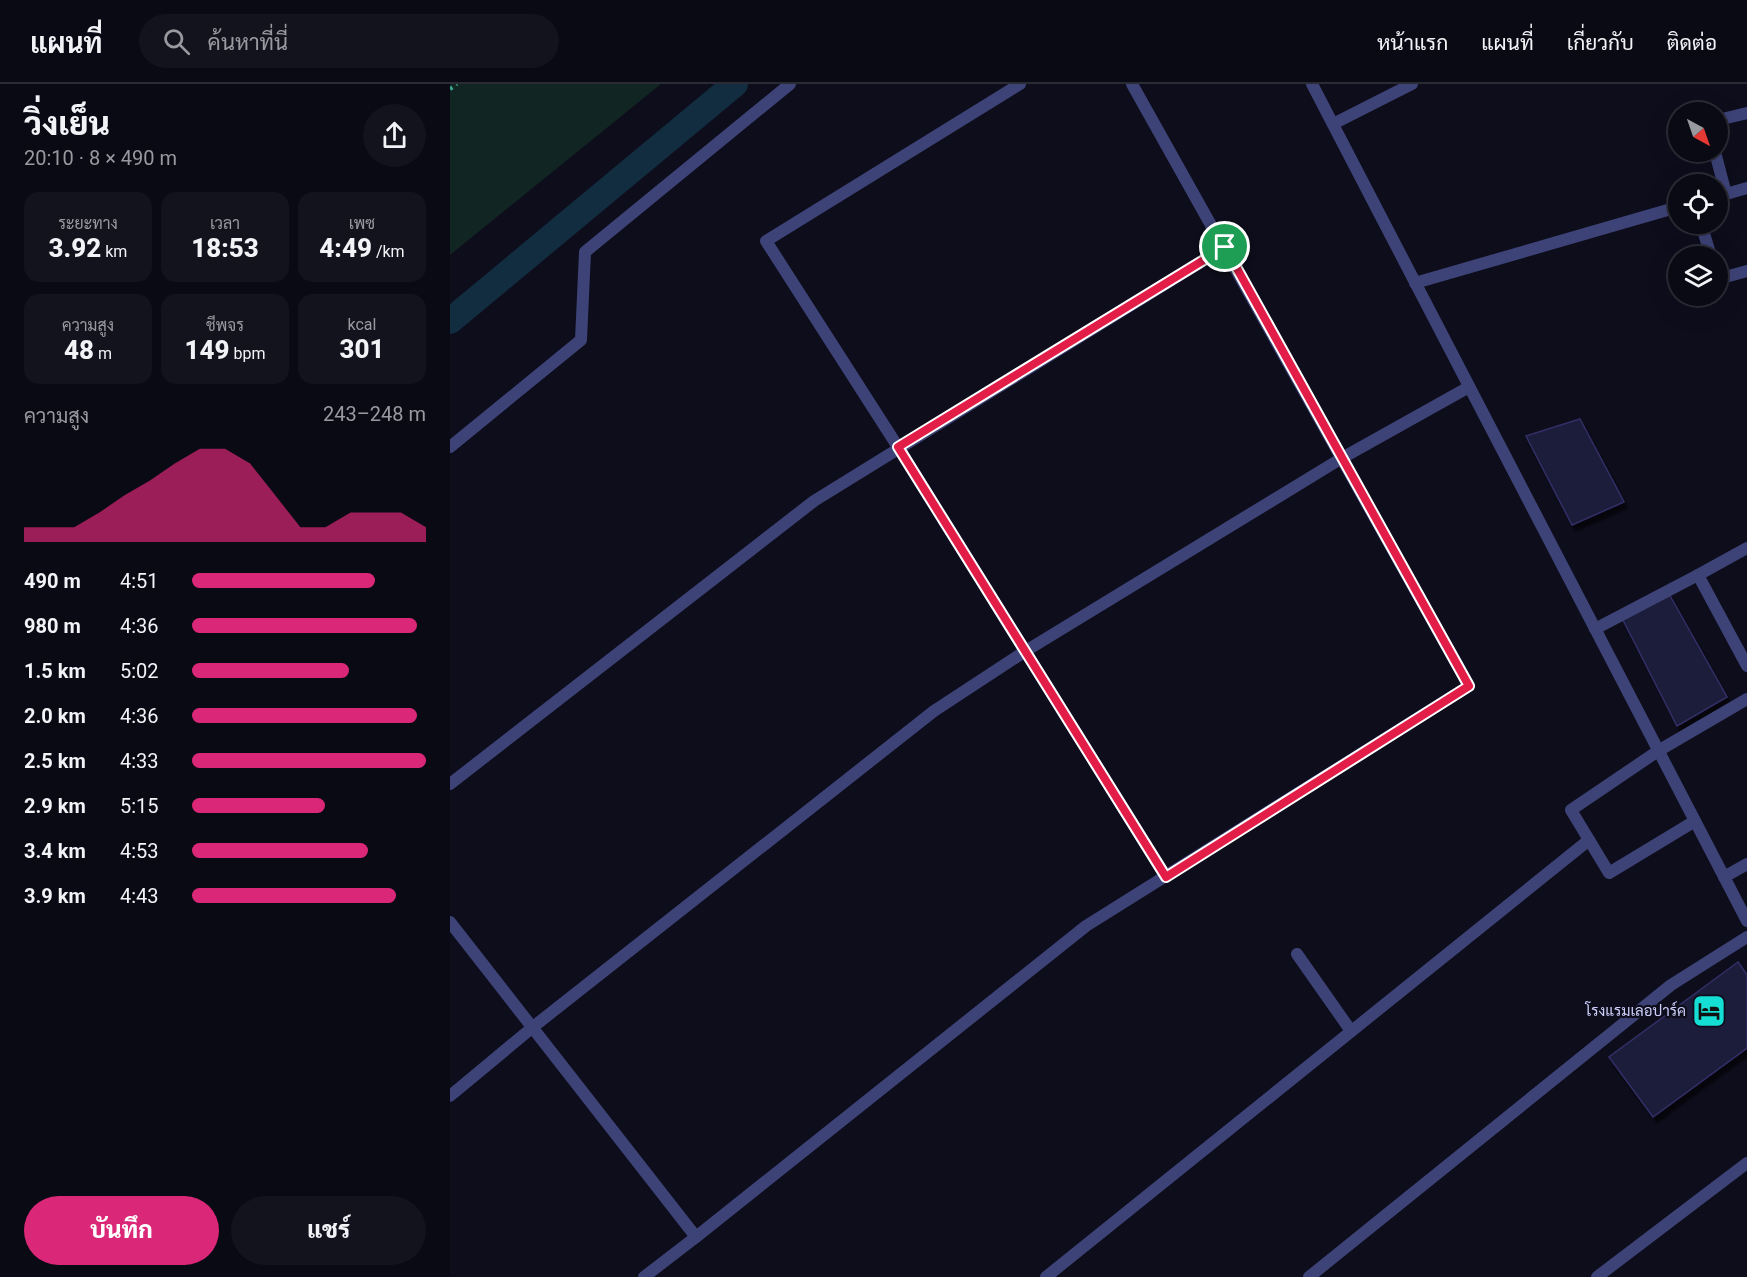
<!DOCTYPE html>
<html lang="th">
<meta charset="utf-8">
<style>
:root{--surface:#0a0a15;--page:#13131e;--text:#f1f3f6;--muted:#999aa0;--line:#2a2b34;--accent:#db2777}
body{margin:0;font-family:Roboto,Sarabun,sans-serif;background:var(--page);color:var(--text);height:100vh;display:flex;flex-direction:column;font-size:22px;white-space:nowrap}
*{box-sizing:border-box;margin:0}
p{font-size:20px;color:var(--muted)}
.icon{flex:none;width:33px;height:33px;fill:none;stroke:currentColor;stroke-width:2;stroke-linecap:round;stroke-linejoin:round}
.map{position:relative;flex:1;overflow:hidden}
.side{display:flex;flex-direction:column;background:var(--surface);width:450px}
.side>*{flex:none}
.needle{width:39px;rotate:140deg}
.tools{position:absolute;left:1218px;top:18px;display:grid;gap:12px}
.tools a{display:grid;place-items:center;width:60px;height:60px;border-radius:50%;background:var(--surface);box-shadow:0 6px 24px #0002,0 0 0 2px var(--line);font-size:30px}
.pin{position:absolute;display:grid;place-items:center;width:51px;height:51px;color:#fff;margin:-26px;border:3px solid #fff;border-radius:50%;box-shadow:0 2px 6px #0007}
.round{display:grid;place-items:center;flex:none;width:63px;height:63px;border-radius:32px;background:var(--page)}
.headline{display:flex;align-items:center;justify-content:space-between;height:102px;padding:0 24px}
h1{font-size:33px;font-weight:800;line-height:45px}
.figures{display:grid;grid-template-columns:repeat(3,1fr);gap:9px;height:102px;padding:6px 24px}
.figures div{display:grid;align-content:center;border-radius:15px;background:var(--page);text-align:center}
.figures b{font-size:26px;font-weight:800}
.figures small{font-size:16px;font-weight:400}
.figures p{font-size:16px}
.chart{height:168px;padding:12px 24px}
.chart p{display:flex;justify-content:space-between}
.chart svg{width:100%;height:108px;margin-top:6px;fill:var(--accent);opacity:.7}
.action{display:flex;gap:12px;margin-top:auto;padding:12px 24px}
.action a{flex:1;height:69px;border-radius:36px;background:var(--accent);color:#fff;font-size:24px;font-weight:800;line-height:69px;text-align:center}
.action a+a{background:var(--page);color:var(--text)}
ul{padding:0 24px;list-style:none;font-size:20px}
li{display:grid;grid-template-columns:96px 72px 1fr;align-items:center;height:45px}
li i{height:15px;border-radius:8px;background:var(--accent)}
header{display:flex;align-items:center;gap:36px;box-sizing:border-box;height:84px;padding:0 30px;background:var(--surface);border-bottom:2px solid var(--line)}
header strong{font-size:28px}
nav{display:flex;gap:33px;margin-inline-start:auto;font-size:21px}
.search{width:420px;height:54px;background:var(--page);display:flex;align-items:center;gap:15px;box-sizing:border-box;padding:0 21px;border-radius:33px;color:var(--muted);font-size:22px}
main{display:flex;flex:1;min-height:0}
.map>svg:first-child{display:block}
.green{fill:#112522}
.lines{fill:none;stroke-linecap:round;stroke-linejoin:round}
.canal{stroke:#122c40;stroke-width:26}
.building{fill:#1d1b3b;stroke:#322f65;stroke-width:1.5;filter:url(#shadow)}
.path{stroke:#38a38d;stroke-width:4;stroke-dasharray:3 4.5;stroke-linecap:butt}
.street{stroke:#3d4377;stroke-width:12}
.route-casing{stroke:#fff;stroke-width:12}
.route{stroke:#e11d48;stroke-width:8}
.labels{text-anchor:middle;stroke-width:4.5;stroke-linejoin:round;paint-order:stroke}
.poi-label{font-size:15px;fill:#cdcffa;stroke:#0e0d1c;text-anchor:end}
</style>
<header>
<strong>แผนที่</strong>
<div class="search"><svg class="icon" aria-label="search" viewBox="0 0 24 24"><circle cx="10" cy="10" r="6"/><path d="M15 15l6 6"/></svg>ค้นหาที่นี่</div>
<nav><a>หน้าแรก</a><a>แผนที่</a><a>เกี่ยวกับ</a><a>ติดต่อ</a></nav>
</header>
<main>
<section class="side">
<div class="headline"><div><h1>วิ่งเย็น</h1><p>20:10 · 8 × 490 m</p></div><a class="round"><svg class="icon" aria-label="share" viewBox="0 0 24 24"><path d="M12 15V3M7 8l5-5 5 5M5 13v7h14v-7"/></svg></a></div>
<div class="figures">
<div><p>ระยะทาง</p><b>3.92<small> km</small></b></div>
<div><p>เวลา</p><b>18:53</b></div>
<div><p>เพซ</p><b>4:49<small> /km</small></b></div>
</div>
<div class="figures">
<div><p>ความสูง</p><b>48<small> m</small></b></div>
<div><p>ชีพจร</p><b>149<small> bpm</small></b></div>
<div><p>kcal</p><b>301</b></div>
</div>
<div class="chart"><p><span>ความสูง</span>243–248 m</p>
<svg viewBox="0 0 160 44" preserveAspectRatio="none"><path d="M0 44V38L10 38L20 38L30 32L40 25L50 19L60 12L70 6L80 6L90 12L100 25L110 38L120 38L130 32L140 32L150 32L160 38V44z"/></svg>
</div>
<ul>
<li><b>490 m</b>4:51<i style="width:78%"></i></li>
<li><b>980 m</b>4:36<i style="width:96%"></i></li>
<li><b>1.5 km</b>5:02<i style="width:67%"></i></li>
<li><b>2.0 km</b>4:36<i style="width:96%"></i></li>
<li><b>2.5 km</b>4:33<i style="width:100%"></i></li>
<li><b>2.9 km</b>5:15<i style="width:57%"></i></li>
<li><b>3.4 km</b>4:53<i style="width:75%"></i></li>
<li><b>3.9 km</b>4:43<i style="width:87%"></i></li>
</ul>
<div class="action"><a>บันทึก</a><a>แชร์</a></div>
</section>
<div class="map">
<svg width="1297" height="1193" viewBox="0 0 1297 1193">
<defs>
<filter id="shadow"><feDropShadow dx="3.5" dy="6" stdDeviation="1.5" flood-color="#0009"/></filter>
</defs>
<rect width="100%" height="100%" fill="#0e0d1c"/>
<polygon class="green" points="0,0 211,0 0,171"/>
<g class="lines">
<polyline class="canal" points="0,237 285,0"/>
</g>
<g class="building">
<polygon points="1130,335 1174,418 1122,441 1076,352"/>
<polygon points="1219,510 1277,613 1227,642 1172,534"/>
<polygon points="1288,878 1297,891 1297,964 1203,1033 1159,973"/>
</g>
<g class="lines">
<polyline class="path" points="0,5 7,0"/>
<g class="street">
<polyline points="570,0 316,157 448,363 716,793"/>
<polyline points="862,0 1297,837"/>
<polyline points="1268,36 1297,29"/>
<polyline points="883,40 962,0"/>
<polyline points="1265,68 1276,110 1268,112"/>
<polyline points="1276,110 1297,104"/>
<polyline points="1251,140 1261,172"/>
<polyline points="1268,195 1297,187"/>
<polyline points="965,199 1228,123"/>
<polyline points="0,363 131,256 135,168 340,0"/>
<polyline points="1297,464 1248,491 1297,582"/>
<polyline points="1145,545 1248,491"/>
<polyline points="0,700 364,417 775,163"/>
<polyline points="1245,737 1159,789 1121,726 1208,667 1297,615"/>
<polyline points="1274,793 1297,780"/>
<polyline points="0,838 246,1153 636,842 1019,602 682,0"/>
<polyline points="847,870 901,947"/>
<polyline points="0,1012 83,943 484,627 574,568 892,374 1019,303"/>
<polyline points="194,1193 246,1153"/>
<polyline points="596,1193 1139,756"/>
<polyline points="859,1193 1221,901 1297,853"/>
<polyline points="1147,1193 1297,1079"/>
</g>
</g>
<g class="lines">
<g class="route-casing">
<polygon id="route" points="775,163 1019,602 716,793 448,363"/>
</g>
<use href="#route" class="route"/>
</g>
<defs>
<g id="hotel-square" transform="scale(1.725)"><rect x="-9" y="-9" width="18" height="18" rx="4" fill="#15ded5" stroke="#0e0d1c"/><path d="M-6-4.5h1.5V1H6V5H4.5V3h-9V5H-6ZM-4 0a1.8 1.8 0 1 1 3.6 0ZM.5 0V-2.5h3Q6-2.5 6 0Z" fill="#111"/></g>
</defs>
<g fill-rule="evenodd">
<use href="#hotel-square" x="1259" y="927"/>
</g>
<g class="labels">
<g class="poi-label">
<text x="1236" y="932">โรงแรมเลอปาร์ค</text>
</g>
</g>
</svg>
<div class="tools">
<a><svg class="needle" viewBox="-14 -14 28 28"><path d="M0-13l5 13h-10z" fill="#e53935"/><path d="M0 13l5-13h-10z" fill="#999aa0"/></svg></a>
<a><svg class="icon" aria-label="locate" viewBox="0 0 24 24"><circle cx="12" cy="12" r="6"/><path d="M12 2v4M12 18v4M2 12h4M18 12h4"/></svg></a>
<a><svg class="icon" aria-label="layers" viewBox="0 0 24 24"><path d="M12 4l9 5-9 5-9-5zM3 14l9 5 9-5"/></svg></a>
</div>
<div class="pin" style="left:775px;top:163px;background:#1e9e55"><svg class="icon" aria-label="arrive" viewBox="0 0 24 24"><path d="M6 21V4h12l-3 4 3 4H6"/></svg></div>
</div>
</main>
